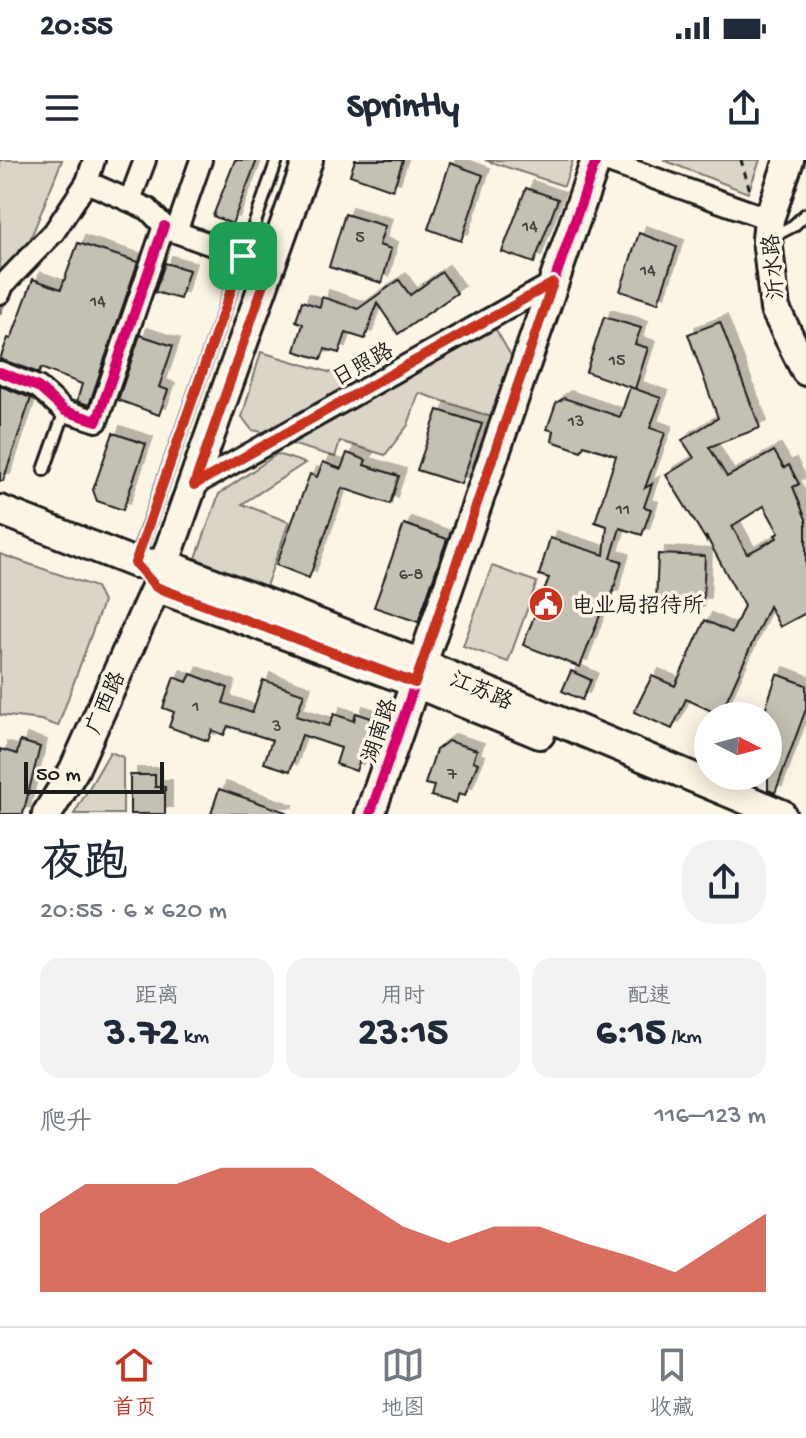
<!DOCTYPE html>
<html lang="zh">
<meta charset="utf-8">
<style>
:root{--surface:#fff;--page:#f2f2f3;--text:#1f2937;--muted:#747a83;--line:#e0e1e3;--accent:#c8321e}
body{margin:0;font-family:"Gochi Hand","LXGW WenKai TC",sans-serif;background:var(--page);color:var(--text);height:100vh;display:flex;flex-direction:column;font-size:30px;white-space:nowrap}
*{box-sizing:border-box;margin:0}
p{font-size:26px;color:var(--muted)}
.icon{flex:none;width:44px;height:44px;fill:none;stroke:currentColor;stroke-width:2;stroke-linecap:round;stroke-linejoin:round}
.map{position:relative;height:654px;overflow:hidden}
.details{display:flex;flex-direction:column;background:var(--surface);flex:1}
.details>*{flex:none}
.needle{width:52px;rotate:96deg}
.controls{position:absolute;left:694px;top:542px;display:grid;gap:16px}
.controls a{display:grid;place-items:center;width:88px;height:88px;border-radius:50%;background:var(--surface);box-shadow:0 4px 20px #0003;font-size:40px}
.scale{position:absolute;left:24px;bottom:20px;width:140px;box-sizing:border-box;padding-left:8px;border:4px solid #1c1c1c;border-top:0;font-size:22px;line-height:28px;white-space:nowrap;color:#1c1c1c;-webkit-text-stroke:6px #fcf5e5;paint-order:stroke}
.pin{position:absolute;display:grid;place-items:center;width:68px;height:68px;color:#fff;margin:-34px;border-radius:16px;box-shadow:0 4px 12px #0006}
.round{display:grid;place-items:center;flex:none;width:84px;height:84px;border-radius:32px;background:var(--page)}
.headline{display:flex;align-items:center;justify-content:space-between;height:136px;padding:0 40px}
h1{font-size:44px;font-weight:700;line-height:60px}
.metrics{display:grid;grid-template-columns:repeat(3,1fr);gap:12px;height:136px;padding:8px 40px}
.metrics div{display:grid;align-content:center;border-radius:20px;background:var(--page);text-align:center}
.metrics b{font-size:40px;font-weight:700}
.metrics small{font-size:22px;font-weight:400}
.metrics p{font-size:22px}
.chart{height:224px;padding:16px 40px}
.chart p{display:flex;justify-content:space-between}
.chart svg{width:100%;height:144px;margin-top:8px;fill:var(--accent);opacity:.7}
.status{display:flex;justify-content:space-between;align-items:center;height:56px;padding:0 40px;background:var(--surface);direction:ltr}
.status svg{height:22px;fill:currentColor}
header{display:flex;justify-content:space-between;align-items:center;height:104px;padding:0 40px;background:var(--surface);font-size:36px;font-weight:700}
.tab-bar{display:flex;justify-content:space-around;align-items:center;height:112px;border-top:2px solid var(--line);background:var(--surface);font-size:22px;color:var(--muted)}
.tab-bar a{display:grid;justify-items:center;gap:4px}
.tab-bar .on{color:var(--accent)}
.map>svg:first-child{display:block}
.green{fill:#dbd5c8;stroke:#7c7872;stroke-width:2}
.building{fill:#c4c0b3;stroke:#1c1c1c;stroke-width:2;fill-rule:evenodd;filter:url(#shadow)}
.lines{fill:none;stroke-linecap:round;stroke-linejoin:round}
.lane-casing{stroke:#1c1c1c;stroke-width:16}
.street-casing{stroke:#1c1c1c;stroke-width:26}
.secondary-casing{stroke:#1c1c1c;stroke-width:34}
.path{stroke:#1c1c1c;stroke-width:3;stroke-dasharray:6 6;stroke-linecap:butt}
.lane{stroke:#fcf5e5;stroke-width:10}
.street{stroke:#fcf5e5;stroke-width:20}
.secondary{stroke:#fcf5e5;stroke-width:28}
.cycleway-casing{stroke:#fcf5e5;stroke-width:15}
.cycleway{stroke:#d6006c;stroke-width:10}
.route-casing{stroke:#fff;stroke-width:16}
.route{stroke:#c8321e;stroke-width:10}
.labels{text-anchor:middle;stroke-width:7;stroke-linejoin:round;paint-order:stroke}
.number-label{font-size:18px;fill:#464542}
.street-label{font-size:22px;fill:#1c1c1c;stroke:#fcf5e5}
.poi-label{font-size:22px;fill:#1c1c1c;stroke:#fcf5e5;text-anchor:start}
</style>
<div class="status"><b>20:55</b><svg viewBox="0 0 49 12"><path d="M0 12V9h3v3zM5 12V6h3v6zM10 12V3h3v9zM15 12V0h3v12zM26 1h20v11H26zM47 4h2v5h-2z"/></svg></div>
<header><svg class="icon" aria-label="menu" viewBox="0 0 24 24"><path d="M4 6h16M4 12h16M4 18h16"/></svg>Sprintly<svg class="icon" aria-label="share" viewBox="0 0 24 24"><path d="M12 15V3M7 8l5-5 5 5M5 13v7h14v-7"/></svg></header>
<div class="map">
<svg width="806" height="654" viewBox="0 0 806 654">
<defs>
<filter id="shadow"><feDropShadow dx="7" dy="-7" stdDeviation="0" flood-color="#0004"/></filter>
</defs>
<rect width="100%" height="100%" fill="#fcf5e5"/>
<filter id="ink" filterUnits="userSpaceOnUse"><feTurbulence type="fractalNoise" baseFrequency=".0125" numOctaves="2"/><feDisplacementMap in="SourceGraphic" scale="16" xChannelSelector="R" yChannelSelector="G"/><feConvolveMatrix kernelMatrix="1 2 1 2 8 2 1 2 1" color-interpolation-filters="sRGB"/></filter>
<g filter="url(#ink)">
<g class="green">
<polygon points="0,0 62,0 0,155"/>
<polygon points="485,0 573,0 564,26"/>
<polygon points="663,0 760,0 748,33"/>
<polygon points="495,168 514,201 495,258 419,233 408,265 385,295 340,281 335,297 291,284"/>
<polygon points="261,192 363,222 269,273 252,270 242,257"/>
<polygon points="277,294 305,303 242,344 289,362 266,426 195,401 219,334"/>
<polygon points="0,394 96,427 103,442 58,566 41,560 0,555"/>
<polygon points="492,406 537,422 508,502 463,486"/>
<polygon points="110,592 123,597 123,654 74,654"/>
</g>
<g class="building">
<polygon points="235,0 257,0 232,64 213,56"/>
<polygon points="355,0 403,0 393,30 350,15"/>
<polygon points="450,3 483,15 461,81 428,69"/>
<polygon points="526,28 558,39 534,103 502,92"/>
<polygon points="345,54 385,66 379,85 391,89 382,123 329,107"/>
<polygon points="639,73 677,87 658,143 620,131"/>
<polygon points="78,83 138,102 89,245 77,241 82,224 41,208 39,213 0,199 8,178 11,179 33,119 61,129"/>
<polygon points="165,103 189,110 180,139 155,132"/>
<polygon points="442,112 457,133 398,174 377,143 365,179 346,173 339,193 325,189 321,199 295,191 303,164 296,161 302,141 320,147 322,137 358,149 399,120 410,135"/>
<polygon points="604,157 641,168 635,184 648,188 635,229 586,212"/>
<path d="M720,162L760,268L709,287L727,317L774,291L784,308L789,305L799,324L793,327L806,359V453L780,467L769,446L720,555L686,539L672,569L634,552L652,516L675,526L705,460L732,473L744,446L706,376V380L666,315L694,298L682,280L718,258L688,174ZM764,346L779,373L775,375L777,378L747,394L732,366Z"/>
<polygon points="140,175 173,186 159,227 168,230 159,255 118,240"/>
<polygon points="0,226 31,238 3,321 0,321"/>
<polygon points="630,227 661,238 650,268 665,273 645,328 652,324 644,347 651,349 642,375 620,368 611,398 622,401 611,438 607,437 580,507 523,485 549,418 539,415 550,378 604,395 607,366 595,362 616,296 584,285 581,291 552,281 554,271 547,269 556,243 564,238 620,257"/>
<polygon points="438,250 482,264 461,324 417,310"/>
<polygon points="113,273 146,284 123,350 97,341 93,330"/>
<polygon points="347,293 366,300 364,305 399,316 390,344 342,328 309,418 276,405 310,314 317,317 323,302 341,309"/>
<polygon points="404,364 447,379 418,462 374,447"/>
<polygon points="658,394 705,396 703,445 656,443"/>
<polygon points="571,511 591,520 582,540 562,531"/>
<polygon points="191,514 228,528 223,543 252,553 263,520 304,534 296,556 329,566 334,554 354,561 356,553 374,559 356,611 336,604 341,588 302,575 290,611 264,603 272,580 228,566 224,575 212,570 208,581 169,567 174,552 163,548 174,517 187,522"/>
<polygon points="777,514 806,525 806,549 775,633 768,630 768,556 763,556"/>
<polygon points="20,581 40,587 23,654 0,654 0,589 17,594"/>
<polygon points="448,581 477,590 473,601 478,603 465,635 459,633 456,643 431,636 434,626 425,624 436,590"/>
<polygon points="130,615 155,615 155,627 165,627 165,654 130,654"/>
<polygon points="219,629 286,652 285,654 211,654"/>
</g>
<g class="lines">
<g class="lane-casing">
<g id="lane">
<polyline points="772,77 793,66 806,54"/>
<polyline points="44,310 65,251"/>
<polyline points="135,402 277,0"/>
</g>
</g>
<g class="street-casing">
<g id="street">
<polyline points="94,0 87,22 148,49 164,66 176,72 270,106"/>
<polyline points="603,0 769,59"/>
<polyline points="130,40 145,0"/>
<polyline points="176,72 201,0"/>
<polyline points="0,133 3,125 54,72 87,22"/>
<polyline points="0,212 38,227 65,251 97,261 164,66"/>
<polyline points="194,325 553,123"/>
</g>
</g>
<g class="secondary-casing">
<g id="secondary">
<polyline points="789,0 769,59 767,79 775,149 806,211"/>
<polyline points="0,350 135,403 165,404 186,412 421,504 781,654"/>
<polyline points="156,427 411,521 540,574"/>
<polyline points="47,654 74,610 156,427 308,0"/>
<polyline points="370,654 596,0"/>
</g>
</g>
<polyline class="path" points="741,0 750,31"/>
<use href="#lane" class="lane"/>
<use href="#street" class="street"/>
<use href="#secondary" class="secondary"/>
<g class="cycleway-casing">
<g id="cycleway">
<polyline points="0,212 38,227 65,251 97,261 164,66"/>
<polyline points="194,325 553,123"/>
<polyline points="370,654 596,0"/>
</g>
</g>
<use href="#cycleway" class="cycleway"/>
</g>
</g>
<g class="lines" filter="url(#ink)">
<g class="route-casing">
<polygon id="route" points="243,96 270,106 194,325 553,123 415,523 156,427 135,403"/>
</g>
<use href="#route" class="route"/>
</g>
<defs>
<g id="civic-disc" transform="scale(1.8)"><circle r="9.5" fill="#c8321e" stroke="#fcf5e5"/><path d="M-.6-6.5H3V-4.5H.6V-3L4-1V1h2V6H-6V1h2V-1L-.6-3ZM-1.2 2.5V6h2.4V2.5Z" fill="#fff"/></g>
</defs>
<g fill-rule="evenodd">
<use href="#civic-disc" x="546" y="444"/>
</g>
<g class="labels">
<g class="number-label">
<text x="530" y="71">14</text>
<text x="360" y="82">5</text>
<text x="648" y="115">14</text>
<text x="98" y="146">14</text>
<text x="617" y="205">15</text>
<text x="576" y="266">13</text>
<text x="623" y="354">11</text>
<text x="411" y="419">6-8</text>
<text x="196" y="551">1</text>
<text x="277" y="571">3</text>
<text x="452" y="619">7</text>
</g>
<g class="street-label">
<text transform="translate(772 107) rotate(-95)" y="8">沂水路</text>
<text transform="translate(362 203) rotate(-29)" y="8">日照路</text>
<text transform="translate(482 529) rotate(23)" y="8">江苏路</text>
<text transform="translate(104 542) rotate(-66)" y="8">广西路</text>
<text transform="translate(378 570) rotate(-71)" y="8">湖南路</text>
</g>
<g class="poi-label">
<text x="572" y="452">电业局招待所</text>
</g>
</g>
</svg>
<div class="controls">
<a><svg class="needle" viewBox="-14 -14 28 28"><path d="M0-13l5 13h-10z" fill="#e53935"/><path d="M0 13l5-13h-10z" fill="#747a83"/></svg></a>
</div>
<div class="scale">50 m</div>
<div class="pin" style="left:243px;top:96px;background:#1e9e55"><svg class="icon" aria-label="arrive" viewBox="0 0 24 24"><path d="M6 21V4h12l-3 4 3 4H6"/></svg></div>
</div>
<section class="details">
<div class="headline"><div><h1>夜跑</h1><p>20:55 · 6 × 620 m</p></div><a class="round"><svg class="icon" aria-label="share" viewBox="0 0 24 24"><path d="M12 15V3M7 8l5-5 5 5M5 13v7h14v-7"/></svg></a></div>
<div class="metrics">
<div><p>距离</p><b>3.72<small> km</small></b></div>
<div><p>用时</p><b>23:15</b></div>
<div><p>配速</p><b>6:15<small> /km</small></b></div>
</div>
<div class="chart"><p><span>爬升</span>116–123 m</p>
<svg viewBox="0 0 160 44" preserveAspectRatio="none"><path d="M0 44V20L10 11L20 11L30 11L40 6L50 6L60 6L70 15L80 24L90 29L100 24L110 24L120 29L130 33L140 38L150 29L160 20V44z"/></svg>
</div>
</section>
<nav class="tab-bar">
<a class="on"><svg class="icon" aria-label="home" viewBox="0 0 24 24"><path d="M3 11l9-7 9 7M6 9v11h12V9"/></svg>首页</a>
<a><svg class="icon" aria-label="map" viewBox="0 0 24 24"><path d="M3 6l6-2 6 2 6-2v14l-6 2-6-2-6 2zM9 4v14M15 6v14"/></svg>地图</a>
<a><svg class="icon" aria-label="saved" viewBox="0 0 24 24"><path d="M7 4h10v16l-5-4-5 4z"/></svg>收藏</a>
</nav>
